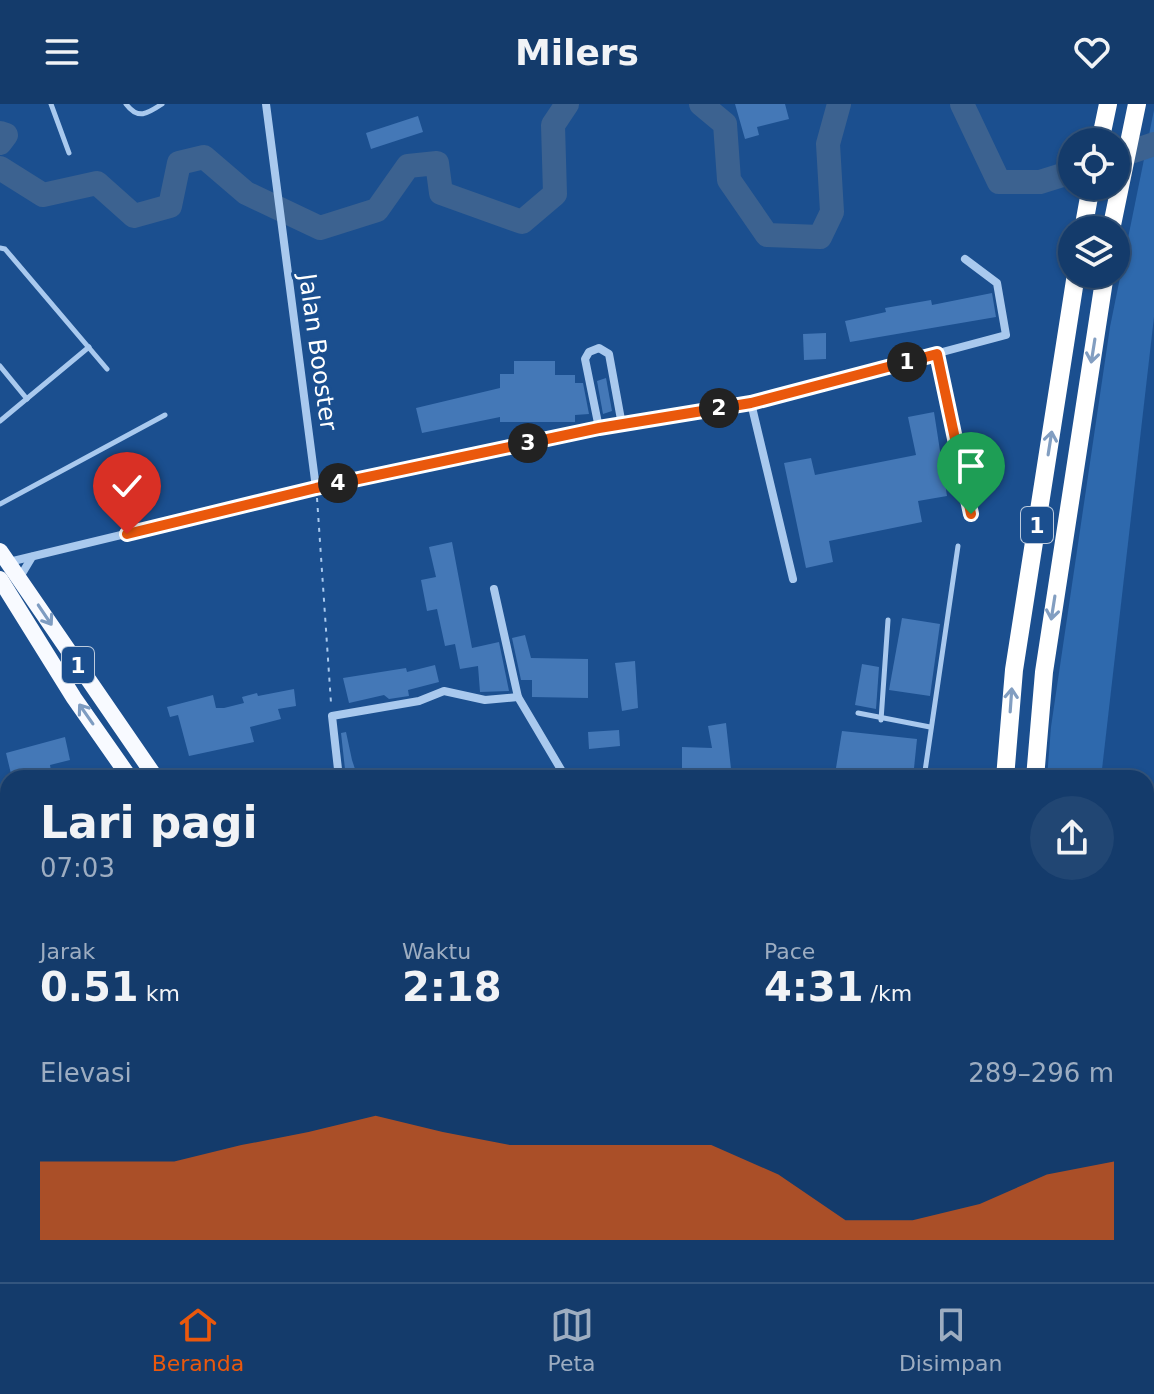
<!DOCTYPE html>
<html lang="id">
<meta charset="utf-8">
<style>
:root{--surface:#143b6b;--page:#214673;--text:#f1f3f6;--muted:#9dadc1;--line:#33557e;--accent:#ea580c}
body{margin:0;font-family:"DejaVu Sans",sans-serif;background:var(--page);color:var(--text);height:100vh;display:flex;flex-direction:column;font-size:30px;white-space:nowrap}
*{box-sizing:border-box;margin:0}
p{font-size:26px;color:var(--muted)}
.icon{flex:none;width:44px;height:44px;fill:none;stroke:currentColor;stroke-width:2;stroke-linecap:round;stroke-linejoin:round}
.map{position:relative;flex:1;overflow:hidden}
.panel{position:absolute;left:0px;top:666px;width:1154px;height:512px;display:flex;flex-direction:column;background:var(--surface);border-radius:24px 24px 0 0;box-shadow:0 2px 6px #0004,0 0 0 2px var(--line)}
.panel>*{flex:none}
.fabs{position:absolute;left:1058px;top:24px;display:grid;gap:16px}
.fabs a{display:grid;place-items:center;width:72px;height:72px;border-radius:50%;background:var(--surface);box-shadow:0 2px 6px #0004,0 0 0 2px var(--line);font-size:40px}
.pin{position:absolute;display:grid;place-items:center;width:68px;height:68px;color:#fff;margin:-82px -34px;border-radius:50% 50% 50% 0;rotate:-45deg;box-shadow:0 0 8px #0007}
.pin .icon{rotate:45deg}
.km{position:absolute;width:40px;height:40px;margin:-20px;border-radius:50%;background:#222;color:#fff;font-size:22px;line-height:40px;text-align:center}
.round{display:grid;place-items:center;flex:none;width:84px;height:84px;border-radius:42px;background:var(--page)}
.summary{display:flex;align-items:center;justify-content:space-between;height:136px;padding:0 40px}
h1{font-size:44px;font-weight:700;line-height:60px}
.stats{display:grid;grid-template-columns:repeat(3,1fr);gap:12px;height:136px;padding:8px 40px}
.stats div{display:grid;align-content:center}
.stats b{font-size:40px;font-weight:700}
.stats small{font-size:22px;font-weight:400}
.stats p{font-size:22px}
.chart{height:224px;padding:16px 40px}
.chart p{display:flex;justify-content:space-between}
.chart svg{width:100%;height:144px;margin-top:8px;fill:var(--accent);opacity:.7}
header{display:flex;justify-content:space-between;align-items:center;height:104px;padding:0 40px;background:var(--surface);font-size:36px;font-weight:700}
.tabs{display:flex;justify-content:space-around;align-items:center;height:112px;border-top:2px solid var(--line);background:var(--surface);font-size:22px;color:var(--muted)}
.tabs a{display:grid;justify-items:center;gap:4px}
.tabs .on{color:var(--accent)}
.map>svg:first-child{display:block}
.green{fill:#2e69ad}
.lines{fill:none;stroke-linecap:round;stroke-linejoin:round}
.river{stroke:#3c6290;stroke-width:24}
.building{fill:#4478b7}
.path{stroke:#a9c9ee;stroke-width:2;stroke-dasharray:4 6;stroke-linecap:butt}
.service{stroke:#a9c9ee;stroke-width:5}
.minor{stroke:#a9c9ee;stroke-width:8}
.tertiary{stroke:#a9c9ee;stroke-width:12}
.primary{stroke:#f0f6ff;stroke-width:16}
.trunk{stroke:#f8faff;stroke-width:16}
.motorway{stroke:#fff;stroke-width:18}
.oneway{stroke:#829ec1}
.oneway2{stroke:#7e9cc1}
.route-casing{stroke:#fff;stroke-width:16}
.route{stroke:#ea580c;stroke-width:10}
.labels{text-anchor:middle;stroke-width:6;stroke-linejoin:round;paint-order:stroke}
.shield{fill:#1b4f8f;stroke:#bbcadd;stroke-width:2}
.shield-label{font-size:22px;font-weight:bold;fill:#fff}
.street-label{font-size:24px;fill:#fff;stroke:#1b4f8f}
</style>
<header><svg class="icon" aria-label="menu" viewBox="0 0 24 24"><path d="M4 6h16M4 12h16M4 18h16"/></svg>Milers<svg class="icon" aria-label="heart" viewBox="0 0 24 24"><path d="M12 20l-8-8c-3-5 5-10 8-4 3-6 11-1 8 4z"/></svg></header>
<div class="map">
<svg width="1154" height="1178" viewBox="0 0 1154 1178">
<rect width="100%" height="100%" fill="#1b4f8f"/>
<g class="green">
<polygon points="1154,6 1154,213 1101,674 1047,674 1051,623 1110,223"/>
<polygon points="1154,901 1154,1059 1146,1059 1146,905"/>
</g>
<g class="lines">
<g class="river">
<polyline points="701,0 725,20 729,76 767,131 820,133 832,108 828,40 839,0"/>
<polyline points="962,0 999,78 1040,78 1072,68"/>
<polyline points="0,29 6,31 0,39"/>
<polyline points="1116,53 1154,40"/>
<polyline points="0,64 43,91 97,79 134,112 170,102 179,59 204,53 246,89 320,124 377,106 408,62 437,59 441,89 522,118 555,90 553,21 567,0"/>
</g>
</g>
<g class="building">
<polygon points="735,0 785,0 789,15 757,23 759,31 745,35"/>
<polygon points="418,12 423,28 371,45 366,29"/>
<polygon points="992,189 996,213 850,238 845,217 886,208 885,204 931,196 932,201"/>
<polygon points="826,229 826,255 804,256 803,230"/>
<polygon points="514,257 555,257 555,271 575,271 575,279 583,279 589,310 575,311 575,318 500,318 500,313 422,329 416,304 500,284 500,270 514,270"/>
<polygon points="606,274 612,307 603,310 597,277"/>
<polygon points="934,308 947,392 918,397 922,418 829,437 833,458 806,464 784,359 811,354 815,371 916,351 908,313"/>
<polygon points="452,438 472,544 499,538 509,587 480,588 478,562 460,565 455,540 445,542 437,505 427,507 421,476 436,473 429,443"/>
<polygon points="902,514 940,520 930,592 889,586"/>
<polygon points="525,531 531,554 588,555 588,594 532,593 532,576 521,576 512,534"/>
<polygon points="635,557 638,604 622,607 615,559"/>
<polygon points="862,560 879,563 876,605 855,601"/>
<polygon points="435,561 439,578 408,586 409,592 389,595 384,591 349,599 343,574 406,564 407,568"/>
<polygon points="294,585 296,602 278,605 281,615 250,623 254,638 189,652 178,611 170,613 167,603 213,591 216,604 224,604 244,599 242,593 257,589 258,592"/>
<polygon points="726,619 732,674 710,674 709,664 682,664 682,643 712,644 708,622"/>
<polygon points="619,626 620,642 589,645 588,628"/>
<polygon points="842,627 917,635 913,674 881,674 836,664"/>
<polygon points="346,628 352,656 358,674 346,674 341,629"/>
<polygon points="65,633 70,656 50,661 51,667 12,674 6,649"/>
</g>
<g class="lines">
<polyline class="path" points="317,394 331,599"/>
<g class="service">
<polyline points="51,0 69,49"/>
<path d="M126,0C138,16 147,10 162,0"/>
<polyline points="0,144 5,145 107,265"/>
<polyline points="0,262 27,295"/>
<polyline points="0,317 89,243"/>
<polyline points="0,400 165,311"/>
<polyline points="858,609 930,623"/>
<polyline points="881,616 888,516"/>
<polyline points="209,674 219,670"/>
<polyline points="924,674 958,442"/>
<polyline points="591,1170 591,1178"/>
<polyline points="648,1170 755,1178"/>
<polyline points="911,1170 911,1178"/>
<polyline points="511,1178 512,1170"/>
<polyline points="639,1178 639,1170"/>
</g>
<g class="minor">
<polyline points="937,250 971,410"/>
<polyline points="751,299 793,475"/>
<polyline points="599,324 585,255 589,248 599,244 609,250 622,321"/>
<polyline points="316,384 599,324 751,299 1006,231 997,179 965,155"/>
<polyline points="9,458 316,384 266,0"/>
<polyline points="20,473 32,453"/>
<polyline points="494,485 518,593"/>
<polyline points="339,674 332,612 419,597 444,587 485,596 518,593 566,674"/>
<polyline points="0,953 8,952"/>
<polyline points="0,1042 8,1041"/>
<polyline points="358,1170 359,1178"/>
<polyline points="322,1178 328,1170"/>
</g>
<polyline class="tertiary" points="450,1170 452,1178"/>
<polyline class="primary" points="0,771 8,770"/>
<g class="trunk">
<polyline points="0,447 156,674"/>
<polyline points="0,475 74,594 130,674"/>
<polyline points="1146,1106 1154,1106"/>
</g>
<g class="motorway">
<polyline points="1100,38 1108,0"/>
<polyline points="1083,126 1091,82"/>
<polyline points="1111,126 1137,0"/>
<polyline points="1005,674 1014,566 1076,170"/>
<polyline points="1035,674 1044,568 1105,170"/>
<polyline points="1146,877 1154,874"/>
<polyline points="1146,897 1154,894"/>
<polyline points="1146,1078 1154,1080"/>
<polyline points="972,1178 972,1170"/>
<polyline points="1001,1178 1002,1170"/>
</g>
</g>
<defs><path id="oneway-shaft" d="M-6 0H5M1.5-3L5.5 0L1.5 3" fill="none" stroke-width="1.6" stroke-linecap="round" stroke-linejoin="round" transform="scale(2)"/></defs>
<g class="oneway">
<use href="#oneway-shaft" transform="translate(1093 247) rotate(99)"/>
<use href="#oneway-shaft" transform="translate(1050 339) rotate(-81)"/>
<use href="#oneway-shaft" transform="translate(1053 504) rotate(99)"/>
<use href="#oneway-shaft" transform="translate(1011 596) rotate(-86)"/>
</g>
<g class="oneway2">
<use href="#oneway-shaft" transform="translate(45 511) rotate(56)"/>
<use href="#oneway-shaft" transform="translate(86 610) rotate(-125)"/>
</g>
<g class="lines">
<g class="route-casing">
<polyline id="route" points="127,430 316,384 599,324 751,299 937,250 971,410"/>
</g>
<use href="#route" class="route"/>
</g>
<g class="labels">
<g class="shield">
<rect x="1021" y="403" width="32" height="36" rx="6"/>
<rect x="62" y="543" width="32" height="36" rx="6"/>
</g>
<g class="shield-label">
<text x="1037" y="429">1</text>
<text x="78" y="569">1</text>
</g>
<g class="street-label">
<text transform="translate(318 248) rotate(82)" y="8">Jalan Booster</text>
</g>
</g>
</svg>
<div class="fabs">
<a><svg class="icon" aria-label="locate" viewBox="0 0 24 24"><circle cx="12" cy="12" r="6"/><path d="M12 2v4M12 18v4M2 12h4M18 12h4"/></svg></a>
<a><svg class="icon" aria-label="layers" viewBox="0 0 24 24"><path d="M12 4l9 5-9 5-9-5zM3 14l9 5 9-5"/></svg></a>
</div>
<div class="pin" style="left:971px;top:410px;background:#1e9e55"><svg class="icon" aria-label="arrive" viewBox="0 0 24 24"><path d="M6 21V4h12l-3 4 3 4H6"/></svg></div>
<div class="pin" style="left:127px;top:430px;background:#d93025"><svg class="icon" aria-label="check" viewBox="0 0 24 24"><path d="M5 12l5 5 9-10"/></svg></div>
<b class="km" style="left:907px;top:258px">1</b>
<b class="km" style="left:719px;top:304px">2</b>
<b class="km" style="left:528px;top:339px">3</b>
<b class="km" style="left:338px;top:379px">4</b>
<section class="panel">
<div class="summary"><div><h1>Lari pagi</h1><p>07:03</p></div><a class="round"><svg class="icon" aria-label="share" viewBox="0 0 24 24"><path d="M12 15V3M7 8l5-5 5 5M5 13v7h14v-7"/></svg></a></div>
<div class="stats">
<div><p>Jarak</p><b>0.51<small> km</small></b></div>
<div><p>Waktu</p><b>2:18</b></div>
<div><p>Pace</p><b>4:31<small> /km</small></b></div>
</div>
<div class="chart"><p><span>Elevasi</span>289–296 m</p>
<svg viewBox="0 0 160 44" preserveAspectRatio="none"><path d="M0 44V20L10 20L20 20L30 15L40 11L50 6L60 11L70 15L80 15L90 15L100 15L110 24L120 38L130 38L140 33L150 24L160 20V44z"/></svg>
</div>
</section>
</div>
<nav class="tabs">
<a class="on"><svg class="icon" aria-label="home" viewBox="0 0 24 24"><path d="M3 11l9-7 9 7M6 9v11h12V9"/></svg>Beranda</a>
<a><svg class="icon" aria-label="map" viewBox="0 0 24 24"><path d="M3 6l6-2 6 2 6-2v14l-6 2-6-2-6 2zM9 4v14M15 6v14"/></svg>Peta</a>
<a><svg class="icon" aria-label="saved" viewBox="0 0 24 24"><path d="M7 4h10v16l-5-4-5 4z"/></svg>Disimpan</a>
</nav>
